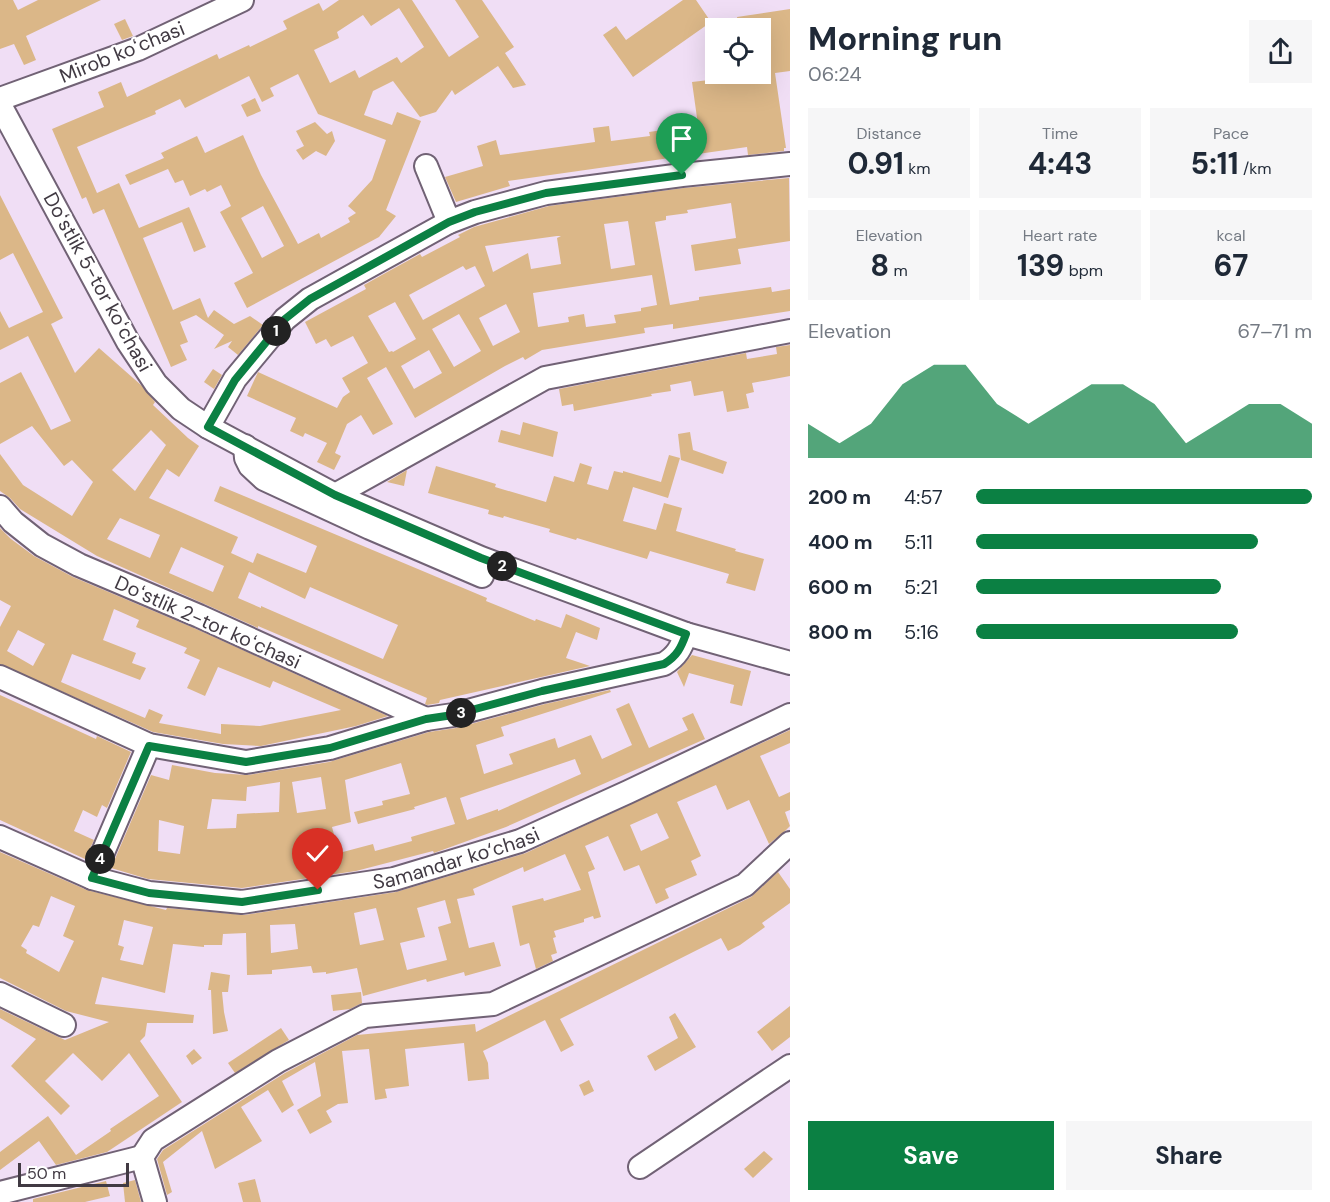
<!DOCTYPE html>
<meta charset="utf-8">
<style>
:root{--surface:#fff;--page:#f6f6f7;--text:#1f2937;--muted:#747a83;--accent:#0b8043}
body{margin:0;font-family:"DM Sans",sans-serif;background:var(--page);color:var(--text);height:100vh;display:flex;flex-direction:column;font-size:22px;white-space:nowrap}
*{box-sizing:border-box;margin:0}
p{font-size:20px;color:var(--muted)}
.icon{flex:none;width:33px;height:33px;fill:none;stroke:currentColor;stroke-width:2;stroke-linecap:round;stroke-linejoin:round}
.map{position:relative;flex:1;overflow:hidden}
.panel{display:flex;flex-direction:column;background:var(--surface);width:540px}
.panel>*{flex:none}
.controls{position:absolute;left:705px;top:18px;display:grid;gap:12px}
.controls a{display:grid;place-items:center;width:66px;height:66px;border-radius:0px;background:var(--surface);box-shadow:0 6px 24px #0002;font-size:30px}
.scale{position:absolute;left:18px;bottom:15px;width:111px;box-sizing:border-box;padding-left:6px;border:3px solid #413a43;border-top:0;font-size:16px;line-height:21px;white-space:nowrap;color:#413a43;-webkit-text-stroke:4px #fff;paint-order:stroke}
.pin{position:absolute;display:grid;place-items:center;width:51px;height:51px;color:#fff;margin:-62px -26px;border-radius:50% 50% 50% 0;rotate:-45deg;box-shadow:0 0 6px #0007}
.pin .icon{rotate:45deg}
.km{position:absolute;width:30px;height:30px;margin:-15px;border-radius:50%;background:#222;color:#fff;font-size:16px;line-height:30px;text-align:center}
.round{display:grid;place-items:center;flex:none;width:63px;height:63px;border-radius:0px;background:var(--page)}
.headline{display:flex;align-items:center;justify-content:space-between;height:102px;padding:0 18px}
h1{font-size:33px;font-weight:700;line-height:45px}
.figures{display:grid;grid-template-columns:repeat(3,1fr);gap:9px;height:102px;padding:6px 18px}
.figures div{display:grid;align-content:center;border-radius:0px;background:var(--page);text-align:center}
.figures b{font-size:30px;font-weight:700}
.figures small{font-size:16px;font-weight:400}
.figures p{font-size:16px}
.chart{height:168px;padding:12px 18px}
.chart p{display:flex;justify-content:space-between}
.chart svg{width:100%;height:108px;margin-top:6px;fill:var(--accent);opacity:.7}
.primary-button{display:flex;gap:12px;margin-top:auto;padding:12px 18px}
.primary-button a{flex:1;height:69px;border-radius:0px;background:var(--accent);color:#fff;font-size:24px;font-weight:700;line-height:69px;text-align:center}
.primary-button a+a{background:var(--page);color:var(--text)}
ul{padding:0 18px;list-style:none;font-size:20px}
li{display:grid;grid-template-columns:96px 72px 1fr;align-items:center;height:45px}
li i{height:15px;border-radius:8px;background:var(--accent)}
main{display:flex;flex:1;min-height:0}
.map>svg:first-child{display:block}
.building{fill:#dbb788;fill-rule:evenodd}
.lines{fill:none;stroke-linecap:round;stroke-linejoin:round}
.minor-casing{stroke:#716275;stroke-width:26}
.minor{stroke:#fff;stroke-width:22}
.route-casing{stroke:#fff;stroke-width:12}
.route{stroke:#0b8043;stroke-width:8}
.labels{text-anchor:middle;stroke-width:4.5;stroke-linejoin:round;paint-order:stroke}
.street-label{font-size:20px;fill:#413a43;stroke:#fff}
</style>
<main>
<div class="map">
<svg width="790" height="1202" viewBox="0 0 790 1202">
<rect width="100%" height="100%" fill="#f0def5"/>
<g class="building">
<polygon points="0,0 13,0 18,10 38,0 101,0 26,36 36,60 24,65 14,44 0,49"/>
<path d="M339,0H412L449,57L479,37L455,0H482L514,47L505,53L526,85L513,88L498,66L455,95L452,90L436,112L420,117L393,81L373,91L364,115L392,125L397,112L421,121L386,210L396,216L379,237L247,308L234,283L253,273L220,212L231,206L221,185L207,192L205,189L190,196L183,180L175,183L168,169L130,185L125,175L164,158L161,153L197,136L205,153L243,135L261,175L298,244L319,233L321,238L350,222L348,218L356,213L348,206L372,180L386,140L318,114L298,74L270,88L274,96L262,102L249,76L185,108L180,99L155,111L156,114L77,147L97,193L119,183L139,228L189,207L206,247L194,252L182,222L143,238L173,310L200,298L208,318L214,310L234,324L250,316L263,325L238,355L228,347L232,341L214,349L224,335L196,315L180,322L188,342L180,345L187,360L171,367L104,209L93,214L86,197L82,199L52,129L104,107L98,92L121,82L127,97L217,54L219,59L249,45L250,47L287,29L283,21L319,3L323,11ZM399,8L424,47L401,63L397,57L359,78L355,70L330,83L314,50L339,38L337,32L363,15L371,26ZM263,206L284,246L262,258L241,218Z"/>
<polygon points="683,0 696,0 711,22 633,77 603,35 616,26 626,40"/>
<polygon points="790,9 790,71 775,73 786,148 784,148 784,151 748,155 747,147 508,181 510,186 456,202 445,177 483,166 477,146 496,140 500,155 595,142 593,128 609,126 611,141 650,136 649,132 698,125 692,82 760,74 760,28 739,28 737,17"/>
<polygon points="125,19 133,36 122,40 114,24"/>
<polygon points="255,98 261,111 247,117 241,105"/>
<polygon points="315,122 327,134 332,131 335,141 326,156 316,151 303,160 296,150 304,146 296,131"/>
<path d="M789,178L790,241L738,249L741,264L695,271L691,245L736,238L731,203L687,210L688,213L666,216V220L655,222L670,305L699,300V297L771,287L772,292L790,289V311L673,329V324L644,328L645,333L542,350L525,360L523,357L505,366L415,418L386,367L367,378L393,424L373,435L361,415L347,424L335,453L341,456L334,470L317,462L327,443L305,433L303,437L290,431L296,418L247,396L258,372L337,408L343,397L350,392L342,378L368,363L353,336L331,347L326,339L316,344L305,322L366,289L364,285L380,276L420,254L422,257L460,237L458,235L474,227L549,206L684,188ZM628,221L635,265L611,269L604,224ZM557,236H561L557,238L561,264L531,269L528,253L493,272L485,246ZM463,266L466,270L475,266L485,286L423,320L409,295ZM652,275L657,305L641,308V311L614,315L616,323L586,327L584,314L568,317L569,322L538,327L533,293ZM395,302L416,339L393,352L392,351L389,352L368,316ZM506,304L520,332L493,346L479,318ZM459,314L481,351L454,367L432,329ZM429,350L442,373L414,389L401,366Z"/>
<path d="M0,195L63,318L51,324L75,373L99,348L141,385L155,402L153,405L188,438L199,446L179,477L167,469L149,498L238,537L231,553L253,563L257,553L306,573L317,546L214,501L220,486L487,598L486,601L535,621L536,619L561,628L566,614L600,628L597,640L576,632L566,658L590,666L440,700L439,703L427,705L425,704L427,698L258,626V628L97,556L20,509L10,498L0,491V454L23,485L72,516L93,482L72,460L64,466L32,426L0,444V383L21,372L51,430L71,421L28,336L0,350V311L9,328L43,312L13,253L0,260ZM151,430L166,445L135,491L112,470ZM120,518L160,535L150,558L107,539ZM181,547L224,566L213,592L169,573ZM249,572L305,599L310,587L398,625L383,659L261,606V608L238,598Z"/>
<polygon points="790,345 790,376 752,383 754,392 746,394 749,408 727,412 723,391 694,396 691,381 670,385 671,391 651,394 652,396 574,411 573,404 562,406 559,389 746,353 747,359 777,354 776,347"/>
<polygon points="213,369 222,375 214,389 204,382"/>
<polygon points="523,422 558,432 553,457 498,442 501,430 520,435"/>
<polygon points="690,432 693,450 727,462 723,474 681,460 678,434"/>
<polygon points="669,455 680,458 668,498 633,487 623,521 656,530 664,503 682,508 676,531 736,549 735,551 764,559 755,591 726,583 729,574 650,551 647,559 577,538 576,540 549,532 550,529 504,516 503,518 488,514 489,510 428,493 436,466 496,484 495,487 546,502 554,476 574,482 580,463 592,467 587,484 608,490 614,471 623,473 623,471 661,482"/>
<polygon points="407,470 404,486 387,482"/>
<path d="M0,528L11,539L34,556L73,577L194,628L388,716L356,726L261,746L223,744L153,732L0,664V627L11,606L0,600ZM114,609L139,620L136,627L187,648L184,653L200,660L187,688L205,696L218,667L270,688L273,681L341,710L260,726L221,724V734L159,723L163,715L149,709L145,718L61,682L72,654L140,680L146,668L132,663L136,653L103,640ZM18,630L45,644L33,666L7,651Z"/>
<polygon points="692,655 751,671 742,706 730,703 734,685 689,673 684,687 677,672"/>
<path d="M610,690L611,692L501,727L504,736L476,745L484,774L513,764L509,754L555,738L558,748L591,735L602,759L632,745L616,709L629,703L649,748L688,730L682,718L693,713L705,739L506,827L434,853L433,851L356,871L242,888L148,879L111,868L151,775L169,780L172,765L215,773L248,775L329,762L429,732L456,728L545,704ZM575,759L581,774L498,811V809L467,820L460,798ZM401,763L410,794L382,801L383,805L354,812L358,824L415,809L414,807L446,797L455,824L411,837L412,841L375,851L373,844L339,853L332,827L351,822L345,780ZM321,777L326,809L297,813L292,782ZM280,782L279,812L237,814L236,828L207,829L212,799L246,801L247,787ZM159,820L184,826L180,854L158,851Z"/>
<polygon points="0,695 96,739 97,736 131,752 107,808 102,805 97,817 83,810 74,831 94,840 85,859 0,820"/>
<path d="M790,730V743L760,756L779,797L790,792V810L785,812L790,826L785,831L769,844L749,800L727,810L716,785L677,802L701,856L691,861L697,875L665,889L669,898L656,904L639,865L624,871L608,836L585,846L595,869L588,872L601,917L594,919L593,916L584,919V922L554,931L556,937L553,938L557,953L551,955L553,961L536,969L529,943L520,946L512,906L543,898L544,901L581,890L565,854L524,872L523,867L473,889L475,895L457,899L469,948L494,942L501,966L465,976L464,972L427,982L426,979L363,996L357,968L326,974V972L313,973L311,966L272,970V974L247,975L246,933L223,934L222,945H204V947L173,944L165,993L102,977L95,1004L194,1015L193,1023H147L145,1036L140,1041L182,1102L107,1152L56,1165L39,1141L0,1170V1152L48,1116L76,1155L111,1131L110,1129L159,1096L129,1053L102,1081L73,1053L45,1081L70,1106L61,1115L11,1066L36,1039L0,1018V1009L65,1040L109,1022L66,1011L0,978V852L87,890L166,910L167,908L244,915L396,892L526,853ZM657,813L669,838L641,851L630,825ZM51,896L75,906L63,936L74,941L59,972L26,953L27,950L21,946L33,925L39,927ZM445,900L451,923L438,927L447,960L407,970L400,943L425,937L417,908ZM376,908L384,940L360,945L354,913ZM124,920L153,927L143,965L120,960L124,947L118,945ZM295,924L298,949L271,953L270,925Z"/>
<polygon points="778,872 790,889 790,903 762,923 765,927 740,945 728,951 721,938 560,1019 574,1045 561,1052 545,1020 483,1051 488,1063 489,1079 468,1081 464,1043 405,1049 409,1086 385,1089 387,1098 375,1100 369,1049 342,1051 348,1103 338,1104 326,1111 332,1122 310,1134 297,1110 321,1096 315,1062 282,1081 294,1105 282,1113 268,1090 241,1107 262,1141 215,1169 202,1131 163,1162 172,1192 167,1195 157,1159 163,1150 285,1073 357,1035 475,1024 476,1032 751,897"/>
<polygon points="211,972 230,975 228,992 222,992 224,1012 228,1031 213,1034 211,990 208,990"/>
<polygon points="361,992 362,1003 350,1009 333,1011 331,995"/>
<polygon points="790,1006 790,1037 772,1051 757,1032"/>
<polygon points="675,1013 696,1047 655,1071 647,1056 678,1038 669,1017"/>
<polygon points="281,1028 289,1040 235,1073 228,1063"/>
<polygon points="194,1049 202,1058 192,1065 186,1056"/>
<polygon points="589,1080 594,1091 584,1096 579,1085"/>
<polygon points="764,1151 773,1159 753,1178 744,1169"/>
<polygon points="255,1179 261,1202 243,1202 238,1183"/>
<polygon points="135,1180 141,1202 125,1202 123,1183"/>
<polygon points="106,1181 110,1196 85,1202 33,1202 33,1199"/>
</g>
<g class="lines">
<g class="minor-casing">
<g id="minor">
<polyline points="0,99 138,49 242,0"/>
<polyline points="0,105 128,342 156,384 181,409 208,427 335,495 481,558 686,634 790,663"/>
<polyline points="426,166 449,222"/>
<polyline points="208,427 235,379 285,319 310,299 449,222 475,212 546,193 682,175 790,164"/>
<polyline points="245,446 246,458 250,466 264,479 370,528 482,576"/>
<polyline points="335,495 545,378 790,331"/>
<polyline points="0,507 13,522 42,545 79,565 199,616 426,719"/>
<path d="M0,677L149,745L246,762L330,748L426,719L453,715L542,691L664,664C677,656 681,648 686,634"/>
<path id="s1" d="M0,837L92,878L149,893L242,902L394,879L520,841L628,792L790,715"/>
<polyline points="92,878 149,745"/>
<polyline points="0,994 64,1025"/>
<polyline points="640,1167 790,1066"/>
<polyline points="0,1193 142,1157"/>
<polyline points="155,1202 142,1157 153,1140 278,1061 365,1016 493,1004 745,885 790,843"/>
</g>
</g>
<use href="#minor" class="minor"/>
</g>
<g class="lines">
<g class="route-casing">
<path id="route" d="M318,890L242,902L149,893L92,878L149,746L246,762L330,748L426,719L453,715L542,691L664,664C677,656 681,648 686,634L481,558L335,495L208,427L235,380L285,319L310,299L449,222L475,212L546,193L682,175"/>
</g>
<use href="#route" class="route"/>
</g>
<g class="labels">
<g class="street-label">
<text transform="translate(122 52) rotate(-22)" y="7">Mirob koʻchasi</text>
<text transform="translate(98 282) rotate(61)" y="7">Doʻstlik 5-tor koʻchasi</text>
<text transform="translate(208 622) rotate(24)" y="7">Doʻstlik 2-tor koʻchasi</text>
<text dy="7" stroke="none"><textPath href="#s1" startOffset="472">Samandar ko‘chasi</textPath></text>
</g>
</g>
</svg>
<div class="controls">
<a><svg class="icon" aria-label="locate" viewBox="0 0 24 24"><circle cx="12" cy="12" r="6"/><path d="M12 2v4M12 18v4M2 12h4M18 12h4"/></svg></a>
</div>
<div class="scale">50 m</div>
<div class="pin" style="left:682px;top:175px;background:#1e9e55"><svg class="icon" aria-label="arrive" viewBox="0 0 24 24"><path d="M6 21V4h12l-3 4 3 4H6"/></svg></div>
<div class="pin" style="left:318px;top:890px;background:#d93025"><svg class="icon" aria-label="check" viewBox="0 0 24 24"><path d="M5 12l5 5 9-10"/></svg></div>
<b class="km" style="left:276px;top:331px">1</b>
<b class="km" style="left:502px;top:566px">2</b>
<b class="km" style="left:461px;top:713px">3</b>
<b class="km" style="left:100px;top:859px">4</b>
</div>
<section class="panel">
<div class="headline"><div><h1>Morning run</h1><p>06:24</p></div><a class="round"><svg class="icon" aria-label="share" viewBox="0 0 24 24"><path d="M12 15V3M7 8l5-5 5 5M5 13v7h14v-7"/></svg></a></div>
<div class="figures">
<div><p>Distance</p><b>0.91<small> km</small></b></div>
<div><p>Time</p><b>4:43</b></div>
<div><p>Pace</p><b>5:11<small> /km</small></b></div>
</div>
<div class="figures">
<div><p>Elevation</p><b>8<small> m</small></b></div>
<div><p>Heart rate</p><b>139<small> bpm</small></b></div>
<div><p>kcal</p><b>67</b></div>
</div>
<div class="chart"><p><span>Elevation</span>67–71 m</p>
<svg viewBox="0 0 160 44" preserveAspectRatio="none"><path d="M0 44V30L10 38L20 30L30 14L40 6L50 6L60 22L70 30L80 22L90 14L100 14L110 22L120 38L130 30L140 22L150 22L160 30V44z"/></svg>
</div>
<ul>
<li><b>200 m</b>4:57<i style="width:100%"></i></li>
<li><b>400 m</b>5:11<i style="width:84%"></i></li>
<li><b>600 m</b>5:21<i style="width:73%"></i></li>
<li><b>800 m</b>5:16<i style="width:78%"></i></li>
</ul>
<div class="primary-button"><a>Save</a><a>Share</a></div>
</section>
</main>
